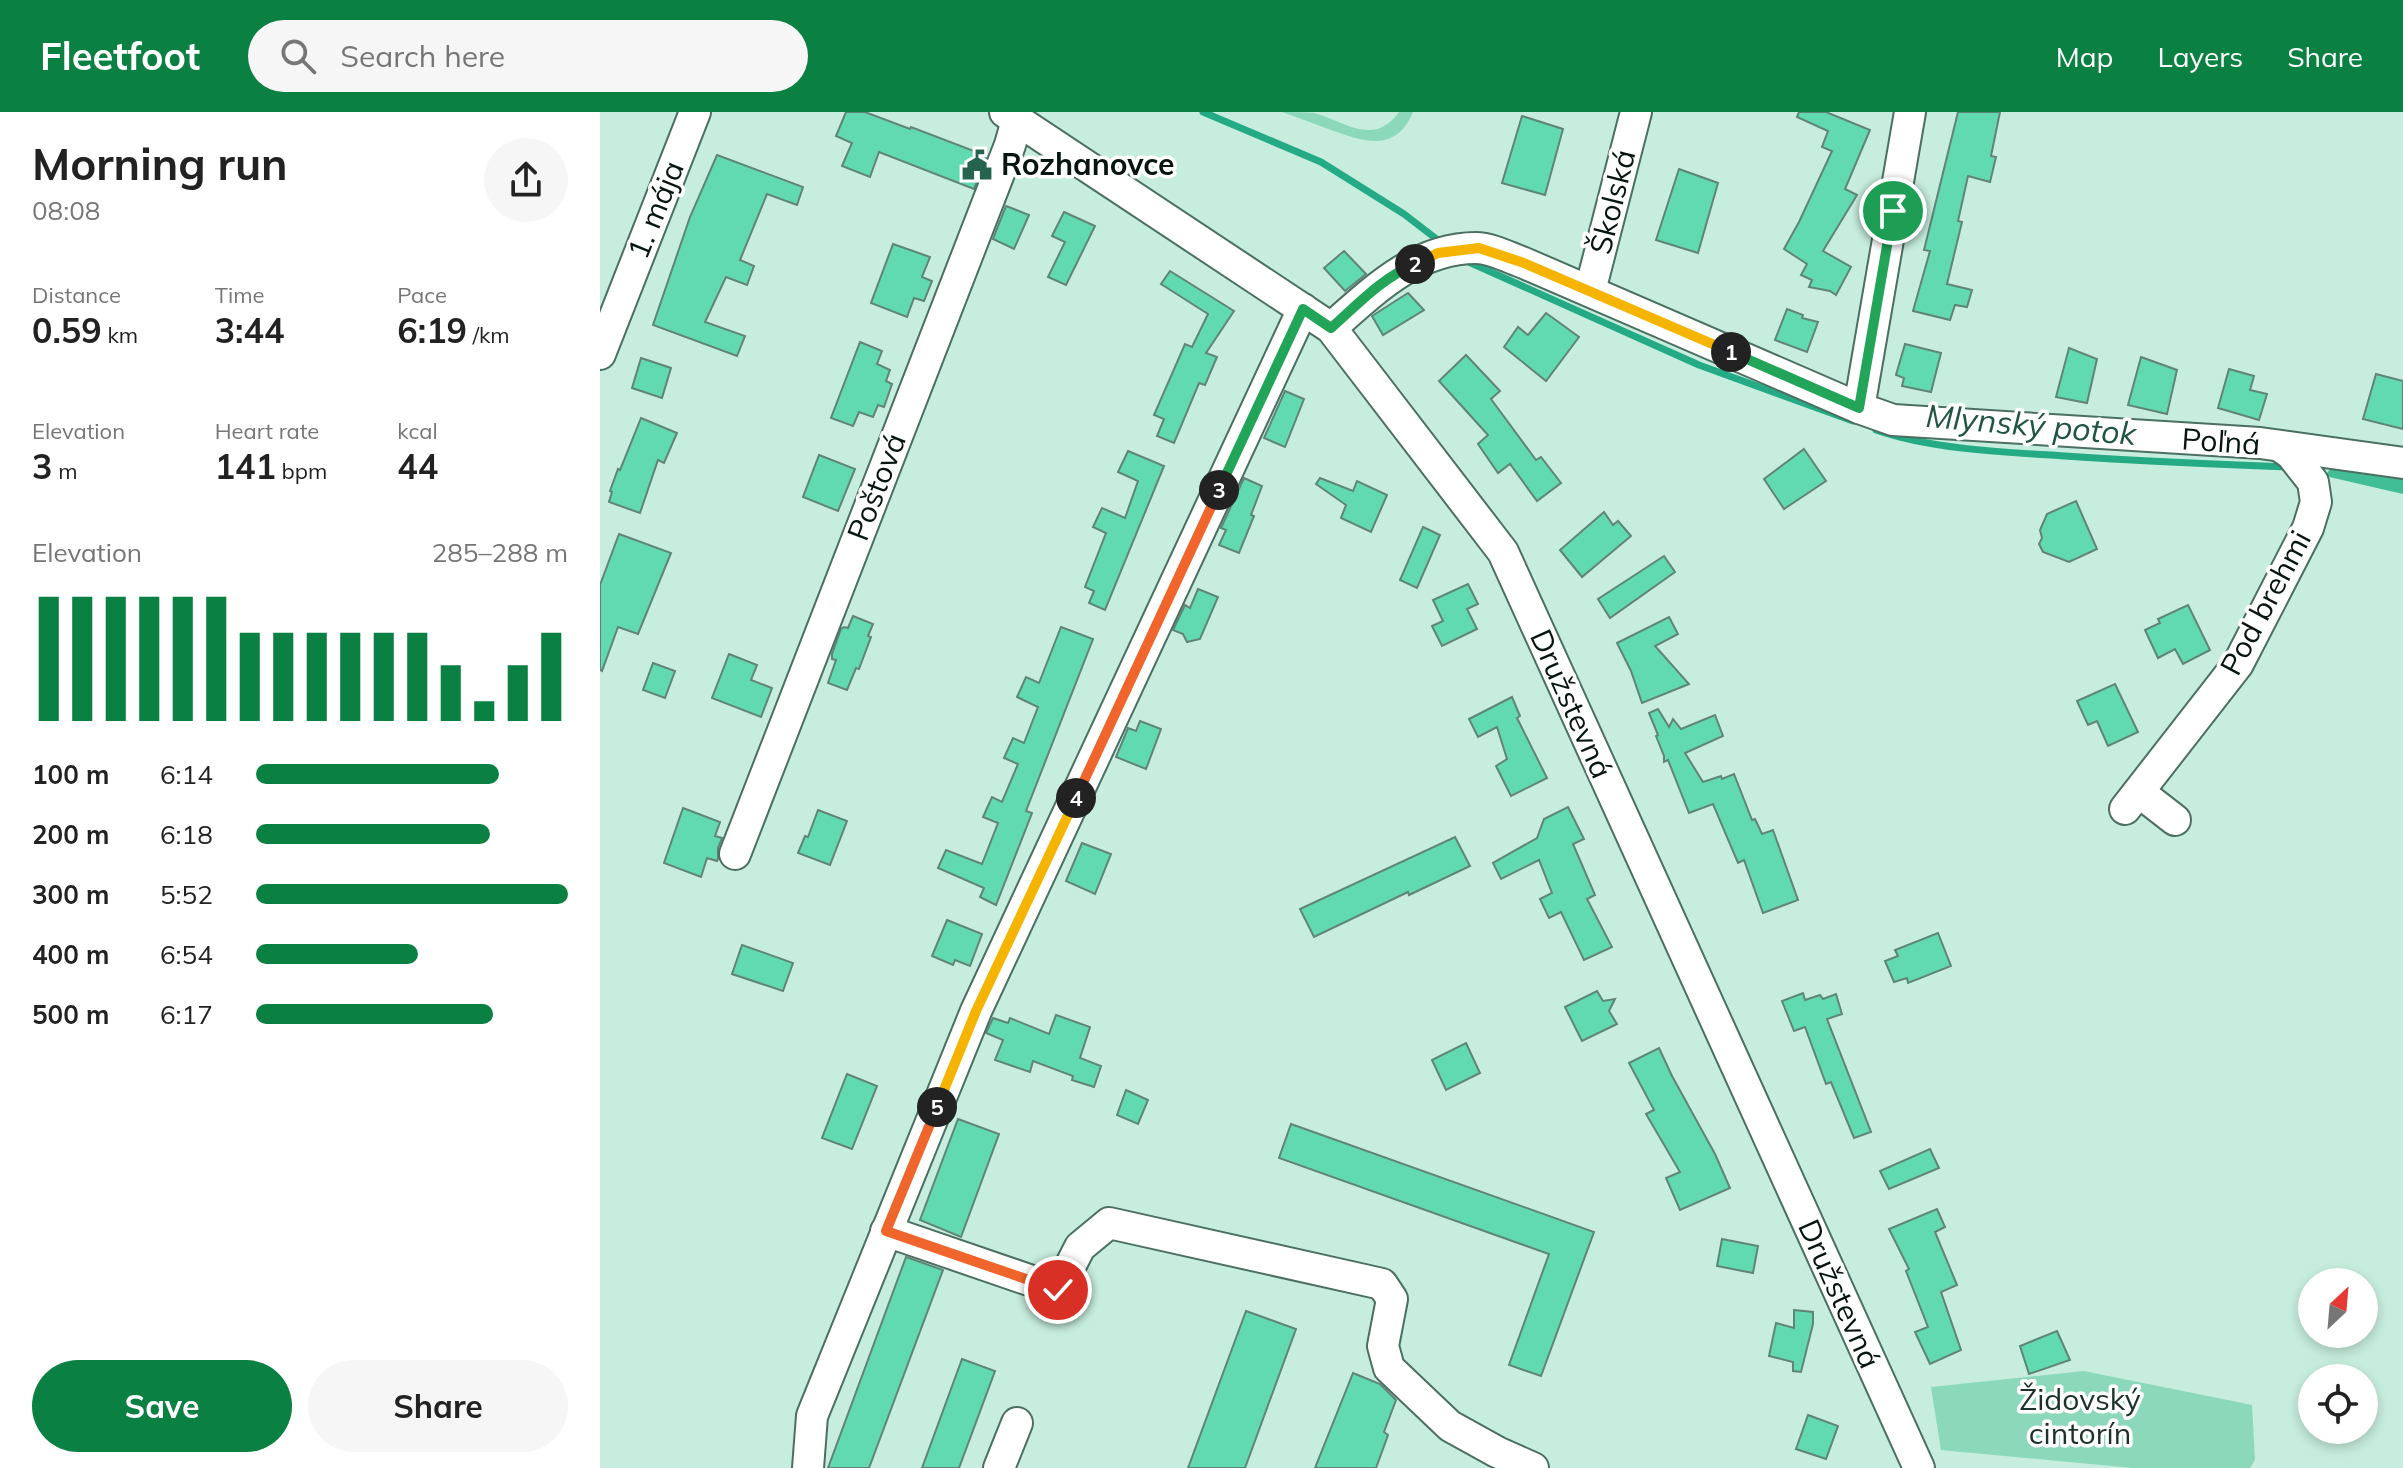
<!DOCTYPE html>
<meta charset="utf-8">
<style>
:root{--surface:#fff;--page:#f6f6f6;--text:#222;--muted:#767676;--accent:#0b8043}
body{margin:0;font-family:Mulish,sans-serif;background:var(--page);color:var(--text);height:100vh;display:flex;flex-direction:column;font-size:30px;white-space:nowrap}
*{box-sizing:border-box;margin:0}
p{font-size:26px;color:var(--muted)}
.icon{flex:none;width:44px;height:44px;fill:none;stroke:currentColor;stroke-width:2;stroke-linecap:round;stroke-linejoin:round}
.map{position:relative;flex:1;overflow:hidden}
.panel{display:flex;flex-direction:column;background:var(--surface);width:600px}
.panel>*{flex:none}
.needle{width:52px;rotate:26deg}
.tools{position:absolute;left:1698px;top:1156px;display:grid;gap:16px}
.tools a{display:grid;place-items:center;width:80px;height:80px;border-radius:50%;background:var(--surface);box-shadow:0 4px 12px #0003;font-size:40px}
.pin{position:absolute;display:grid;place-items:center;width:68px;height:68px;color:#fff;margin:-34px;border:4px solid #fff;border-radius:50%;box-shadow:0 2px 8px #0007}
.km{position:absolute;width:40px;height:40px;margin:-20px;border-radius:50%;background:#222;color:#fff;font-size:22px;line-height:40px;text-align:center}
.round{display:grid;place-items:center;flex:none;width:84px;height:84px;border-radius:42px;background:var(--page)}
.overview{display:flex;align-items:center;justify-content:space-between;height:136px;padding:0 32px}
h1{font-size:44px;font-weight:700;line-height:60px}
.stats{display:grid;grid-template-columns:repeat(3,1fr);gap:12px;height:136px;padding:8px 32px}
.stats div{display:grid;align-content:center}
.stats b{font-size:34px;font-weight:700}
.stats small{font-size:22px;font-weight:400}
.stats p{font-size:22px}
.chart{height:224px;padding:16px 32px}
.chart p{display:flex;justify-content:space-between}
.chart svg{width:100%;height:144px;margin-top:8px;stroke:var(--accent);stroke-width:6}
.button{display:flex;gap:16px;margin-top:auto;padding:16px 32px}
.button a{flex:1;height:92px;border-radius:48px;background:var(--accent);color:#fff;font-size:32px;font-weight:700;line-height:92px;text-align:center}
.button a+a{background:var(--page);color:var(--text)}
ul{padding:0 32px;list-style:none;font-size:26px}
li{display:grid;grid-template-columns:128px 96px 1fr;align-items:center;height:60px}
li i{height:20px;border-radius:10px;background:var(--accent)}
header{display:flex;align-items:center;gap:48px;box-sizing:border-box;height:112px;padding:0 40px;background:var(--accent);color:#fff}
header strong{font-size:38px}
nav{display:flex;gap:44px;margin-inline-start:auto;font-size:28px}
.search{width:560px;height:72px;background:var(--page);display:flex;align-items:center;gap:20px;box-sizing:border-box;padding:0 28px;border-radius:44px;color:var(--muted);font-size:30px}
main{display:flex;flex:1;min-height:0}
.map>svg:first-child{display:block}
.green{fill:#8bd8bb}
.forest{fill:#42be97}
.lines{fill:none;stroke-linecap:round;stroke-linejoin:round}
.stream{stroke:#24aa84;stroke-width:7}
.building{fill:#61dab2;stroke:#608577;stroke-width:2}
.minor-casing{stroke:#4b6f61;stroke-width:34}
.minor{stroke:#fff;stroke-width:30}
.split-1-casing{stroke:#fff;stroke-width:16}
.split-2-casing{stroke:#fff;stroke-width:16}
.split-3-casing{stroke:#fff;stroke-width:16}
.split-4-casing{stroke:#fff;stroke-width:16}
.split-5-casing{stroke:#fff;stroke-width:16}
.split-6-casing{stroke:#fff;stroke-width:16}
.split-1{stroke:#22a559;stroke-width:10}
.split-2{stroke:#f5b400;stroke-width:10}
.split-3{stroke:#22a559;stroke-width:10}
.split-4{stroke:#f0652b;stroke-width:10}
.split-5{stroke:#f5b400;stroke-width:10}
.split-6{stroke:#f0652b;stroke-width:10}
.labels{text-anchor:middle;stroke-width:7;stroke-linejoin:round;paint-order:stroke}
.poi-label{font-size:30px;font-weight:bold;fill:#071510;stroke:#fff;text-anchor:start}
.street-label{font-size:30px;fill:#071510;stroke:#fff}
.park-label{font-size:30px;fill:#1c3129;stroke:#fff}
.water-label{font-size:32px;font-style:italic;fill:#215443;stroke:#fff}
</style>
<header>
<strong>Fleetfoot</strong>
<div class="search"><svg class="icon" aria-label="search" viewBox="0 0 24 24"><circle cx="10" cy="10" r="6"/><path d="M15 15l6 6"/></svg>Search here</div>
<nav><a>Map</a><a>Layers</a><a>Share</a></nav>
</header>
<main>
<section class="panel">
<div class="overview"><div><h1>Morning run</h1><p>08:08</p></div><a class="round"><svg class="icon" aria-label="share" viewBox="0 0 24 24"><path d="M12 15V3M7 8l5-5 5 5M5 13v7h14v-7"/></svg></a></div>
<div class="stats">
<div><p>Distance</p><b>0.59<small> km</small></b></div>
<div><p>Time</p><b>3:44</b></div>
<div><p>Pace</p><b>6:19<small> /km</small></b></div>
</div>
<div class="stats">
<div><p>Elevation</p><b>3<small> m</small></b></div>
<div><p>Heart rate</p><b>141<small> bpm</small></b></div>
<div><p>kcal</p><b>44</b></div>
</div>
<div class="chart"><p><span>Elevation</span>285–288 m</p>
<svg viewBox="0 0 160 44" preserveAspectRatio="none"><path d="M5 44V6M15 44V6M25 44V6M35 44V6M45 44V6M55 44V6M65 44V17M75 44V17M85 44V17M95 44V17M105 44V17M115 44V17M125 44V27M135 44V38M145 44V27M155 44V17"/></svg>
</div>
<ul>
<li><b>100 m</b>6:14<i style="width:78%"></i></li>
<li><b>200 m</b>6:18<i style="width:75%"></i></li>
<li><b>300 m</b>5:52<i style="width:100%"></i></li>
<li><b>400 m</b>6:54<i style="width:52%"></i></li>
<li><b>500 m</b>6:17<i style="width:76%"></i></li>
</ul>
<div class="button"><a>Save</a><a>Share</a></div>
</section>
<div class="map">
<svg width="1803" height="1356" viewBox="0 0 1803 1356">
<rect width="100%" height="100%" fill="#c6eddd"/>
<g class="green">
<path d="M682,0C693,0 704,0 714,1C746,10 774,35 799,0H813C796,41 764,30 731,18C715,12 699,6 682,0Z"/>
<polygon points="1484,1259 1652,1293 1655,1348 1650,1356 1533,1356 1341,1338 1331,1275"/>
</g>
<polygon class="forest" points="1738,346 1803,346 1803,382 1725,364"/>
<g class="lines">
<g class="stream">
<polyline points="603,0 721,50 804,102 843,132"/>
<polyline points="862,147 1099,253 1253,309"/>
<path d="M1276,318C1327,336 1397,340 1451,343C1530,349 1609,352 1689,355"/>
</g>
</g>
<g class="building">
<polygon points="246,0 265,0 310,17 311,15 387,44 374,77 279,40 270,65 242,54 252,31 236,24"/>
<polygon points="1199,0 1226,0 1270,18 1245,77 1257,83 1223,139 1251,155 1236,183 1230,179 1209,175 1212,168 1201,163 1207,152 1184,137 1199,110 1232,39 1222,35 1228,19 1197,5"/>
<polygon points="1358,0 1400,0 1391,44 1396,45 1390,70 1368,64 1358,109 1362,110 1347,172 1372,178 1367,195 1355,193 1350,208 1313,199 1330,139 1324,138"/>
<polygon points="922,4 963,17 945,83 902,71"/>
<polygon points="117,43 203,75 197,93 167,82 140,148 154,154 147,173 126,165 105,210 145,224 137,244 53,213 90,105"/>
<polygon points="1079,57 1118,71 1098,141 1056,128"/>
<polygon points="406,94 429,103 414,137 393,127"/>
<polygon points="464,100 495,114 466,173 448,165 465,130 452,124"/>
<polygon points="293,132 330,145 322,165 332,169 324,189 314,186 307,205 271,191"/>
<polygon points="744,139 766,162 745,179 724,156"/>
<polygon points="570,159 634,199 606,241 617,245 605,273 599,271 574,331 557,324 564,307 554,303 585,232 592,235 608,202 561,172"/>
<polygon points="808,181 824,198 783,223 772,204"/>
<polygon points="1187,197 1203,203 1202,206 1218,210 1207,240 1175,228"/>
<polygon points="946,201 979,225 946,269 904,235 918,215 928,223"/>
<polygon points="260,230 282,239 277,252 290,258 286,269 292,272 284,295 278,293 273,305 259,300 253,314 231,306"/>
<polygon points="1305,232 1341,241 1331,280 1302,274 1304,266 1296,263"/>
<polygon points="1469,236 1497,247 1487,291 1456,285"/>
<polygon points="866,243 900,279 891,287 936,348 941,345 961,371 937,389 910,352 898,361 878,332 888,323 839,269"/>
<polygon points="1541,245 1577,258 1567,302 1528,293"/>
<polygon points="41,246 71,256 62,286 32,276"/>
<polygon points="1629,257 1654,264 1650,278 1667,282 1659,308 1618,296"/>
<polygon points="1776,262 1803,269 1803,317 1763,307"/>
<polygon points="685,279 704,287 685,335 664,326"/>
<polygon points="41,306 77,321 64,351 58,348 40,401 9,390 12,380 10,379 18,357 20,358"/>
<polygon points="1204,337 1226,369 1184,397 1164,367"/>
<polygon points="528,339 564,354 505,498 489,491 494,479 485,475 506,421 493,415 502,396 525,406 538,369 518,360"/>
<polygon points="219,343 255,357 238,399 203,385"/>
<polygon points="644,366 662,374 651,403 654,404 639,441 619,433 626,418 621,416"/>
<polygon points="720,366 753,379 757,369 787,383 771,420 741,406 746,393 716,372"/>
<polygon points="1476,389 1497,437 1469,450 1443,440 1439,432 1442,426 1440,418 1447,402"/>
<polygon points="1004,400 1013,413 1018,409 1031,424 982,465 960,438"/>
<polygon points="823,415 840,423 817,476 800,468"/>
<polygon points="19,422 71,441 38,522 18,515 2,559 0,558 0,473"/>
<polygon points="1064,444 1075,460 1010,506 998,487"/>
<polygon points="868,472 878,492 867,497 877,517 842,534 832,514 843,509 833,488"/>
<polygon points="598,477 618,485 600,527 587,530 583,522 573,518 585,493 590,496"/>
<polygon points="1588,493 1610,538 1583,552 1575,537 1558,546 1545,518 1560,511 1558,507"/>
<polygon points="253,504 273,512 268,524 271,525 259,557 256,556 247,578 228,571 236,548 232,547 232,542 241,517 244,515 248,516"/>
<polygon points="1069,505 1078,522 1055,534 1089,572 1042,591 1031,559 1017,531"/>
<polygon points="461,515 493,527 426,699 432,701 396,793 380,785 384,776 338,756 346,738 382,752 398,711 383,705 392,685 402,690 418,652 404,646 413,626 424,631 438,595 417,585 426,565 439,571"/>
<polygon points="129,542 157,553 151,568 172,576 161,605 112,586"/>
<polygon points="53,551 75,559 65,586 43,578"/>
<polygon points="1515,572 1538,620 1508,634 1497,609 1488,613 1477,589"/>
<polygon points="912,585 920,604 917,606 947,666 911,684 896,654 907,647 897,615 878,625 869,607"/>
<polygon points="1058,597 1069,615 1073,607 1081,617 1115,603 1123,624 1085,641 1103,670 1121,664 1122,667 1134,662 1152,708 1155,707 1162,722 1173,718 1198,788 1163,801 1144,748 1138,751 1113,692 1089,701 1068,648 1064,650 1064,644 1056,624 1058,623 1049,601"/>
<polygon points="540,609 561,617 546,657 516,645 528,616 536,619"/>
<polygon points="968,695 984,727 973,732 995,783 987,787 1012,835 984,848 961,800 949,806 940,787 952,781 939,748 901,767 893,751 937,726 944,707"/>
<polygon points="83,696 120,710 115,724 122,726 118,736 118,747 117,749 107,746 101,765 64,751"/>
<polygon points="218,698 247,709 230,753 198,741 205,724 208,725"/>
<polygon points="855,725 870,754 809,783 808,780 714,825 700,797"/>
<polygon points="482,731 511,742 495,782 466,769"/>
<polygon points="347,808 382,822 370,854 355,848 353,853 332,844"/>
<polygon points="1338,821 1351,854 1308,871 1307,866 1294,870 1285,849 1298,844 1295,838"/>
<polygon points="142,833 193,851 183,879 132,862"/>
<polygon points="997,879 1003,889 1015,887 1009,899 1017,912 982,929 965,895"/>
<polygon points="1203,881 1205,888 1220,883 1223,887 1236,882 1242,902 1227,907 1271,1020 1254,1026 1231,970 1226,972 1205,915 1194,919 1182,889"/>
<polygon points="456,903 490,915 480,946 501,954 494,975 472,968 473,964 433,949 430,960 395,948 403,928 386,921 393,906 408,911 410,906 449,922"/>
<polygon points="866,931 880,961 846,978 832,948"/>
<polygon points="1059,936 1072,964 1115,1042 1130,1076 1080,1098 1066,1066 1080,1060 1046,1002 1054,998 1029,951"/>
<polygon points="247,962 277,974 252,1037 222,1026"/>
<polygon points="526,978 548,988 538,1012 517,1003"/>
<polygon points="358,1007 399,1022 361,1125 320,1108"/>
<polygon points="691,1012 994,1120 941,1264 909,1253 949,1142 679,1046"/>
<polygon points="1330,1037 1339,1056 1289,1077 1280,1059"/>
<polygon points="1337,1097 1345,1115 1335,1120 1357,1173 1341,1180 1361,1238 1330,1252 1315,1220 1328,1215 1306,1159 1309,1157 1289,1117"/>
<polygon points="1122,1127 1158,1134 1153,1161 1117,1154"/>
<polygon points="306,1145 343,1158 269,1356 228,1356"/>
<polygon points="1194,1198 1213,1200 1213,1212 1201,1260 1193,1259 1193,1250 1169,1244 1176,1211 1194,1216"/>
<polygon points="646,1199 696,1217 645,1356 588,1356"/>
<polygon points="1457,1219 1470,1248 1429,1262 1420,1234"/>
<polygon points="362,1247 395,1259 359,1356 322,1356"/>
<polygon points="753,1261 780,1272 796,1288 784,1320 788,1323 776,1356 715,1356"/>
<polygon points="1208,1303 1238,1314 1226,1347 1196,1337"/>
</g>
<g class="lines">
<g class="minor-casing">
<g id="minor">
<polyline points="405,0 731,216 903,440 1319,1356"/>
<polyline points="990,179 1036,0"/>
<path d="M731,216C773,179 816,136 876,136C891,136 910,146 924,151L1259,296L1293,308L1660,331L1803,351"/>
<polyline points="0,242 95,0"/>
<polyline points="1259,296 1310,0"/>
<polyline points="1539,680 1575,708"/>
<polyline points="1525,697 1638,552 1708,416 1716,390 1713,370 1691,342 1681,335"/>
<polyline points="135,742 410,33 417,8"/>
<polyline points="286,1119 458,1178 480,1135 509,1111 782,1172 792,1187 783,1234 789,1256 850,1314 897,1340 933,1356"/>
<polyline points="208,1356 212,1304 376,899 703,197"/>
<polyline points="399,1356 417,1311"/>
</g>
</g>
<use href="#minor" class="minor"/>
</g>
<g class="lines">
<g class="split-1-casing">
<polyline id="split-1" points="1131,240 1259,296 1293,99"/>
</g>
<g class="split-2-casing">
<polyline id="split-2" points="815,152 838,141 879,136 924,151 1131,240"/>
</g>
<g class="split-3-casing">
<path id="split-3" d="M619,378L703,197L731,216C756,194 783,165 815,152"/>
</g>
<g class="split-4-casing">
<polyline id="split-4" points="476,686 619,378"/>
</g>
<g class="split-5-casing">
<polyline id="split-5" points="337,995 376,899 476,686"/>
</g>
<g class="split-6-casing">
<polyline id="split-6" points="337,995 286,1119 458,1178"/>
</g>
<use href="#split-1" class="split-1"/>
<use href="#split-2" class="split-2"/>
<use href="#split-3" class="split-3"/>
<use href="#split-4" class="split-4"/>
<use href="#split-5" class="split-5"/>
<use href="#split-6" class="split-6"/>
</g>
<defs>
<g id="civic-bare" transform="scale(2.4)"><path d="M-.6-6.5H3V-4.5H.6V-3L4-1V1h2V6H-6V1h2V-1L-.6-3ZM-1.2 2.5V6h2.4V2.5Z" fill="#25634f" stroke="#fff" stroke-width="2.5" paint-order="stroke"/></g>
</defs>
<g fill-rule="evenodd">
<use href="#civic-bare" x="377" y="53"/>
</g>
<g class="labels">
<g class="poi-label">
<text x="401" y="63">Rozhanovce</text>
</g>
<g class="street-label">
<text transform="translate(1013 90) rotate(-76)" y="10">Školská</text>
<text transform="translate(56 98) rotate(-68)" y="10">1. mája</text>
<text transform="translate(1621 330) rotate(4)" y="10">Poľná</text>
<text transform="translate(277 375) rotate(-69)" y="10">Poštová</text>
<text transform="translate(1666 491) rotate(-62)" y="10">Pod brehmi</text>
<text transform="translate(971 592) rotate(66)" y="10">Družstevná</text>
<text transform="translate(1239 1182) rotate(66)" y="10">Družstevná</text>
</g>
<g class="park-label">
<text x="1480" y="1298">Židovský<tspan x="1480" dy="34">cintorín</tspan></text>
</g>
<g class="water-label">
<text transform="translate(1431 313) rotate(5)" y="11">Mlynský potok</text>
</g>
</g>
</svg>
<div class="tools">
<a><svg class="needle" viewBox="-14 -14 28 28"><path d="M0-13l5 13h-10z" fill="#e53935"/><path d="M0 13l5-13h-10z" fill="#767676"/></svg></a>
<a><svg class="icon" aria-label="locate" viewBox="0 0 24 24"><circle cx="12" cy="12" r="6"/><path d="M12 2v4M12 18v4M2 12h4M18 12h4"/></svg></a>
</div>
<div class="pin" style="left:1293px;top:99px;background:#1e9e55"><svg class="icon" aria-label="arrive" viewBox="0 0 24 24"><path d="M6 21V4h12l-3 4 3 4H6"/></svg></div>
<div class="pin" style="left:458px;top:1178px;background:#d93025"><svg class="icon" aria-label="check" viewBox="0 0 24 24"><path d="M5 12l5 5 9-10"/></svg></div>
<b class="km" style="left:1131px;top:240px">1</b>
<b class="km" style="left:815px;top:152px">2</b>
<b class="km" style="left:619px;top:378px">3</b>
<b class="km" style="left:476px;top:686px">4</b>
<b class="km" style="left:337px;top:995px">5</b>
</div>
</main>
